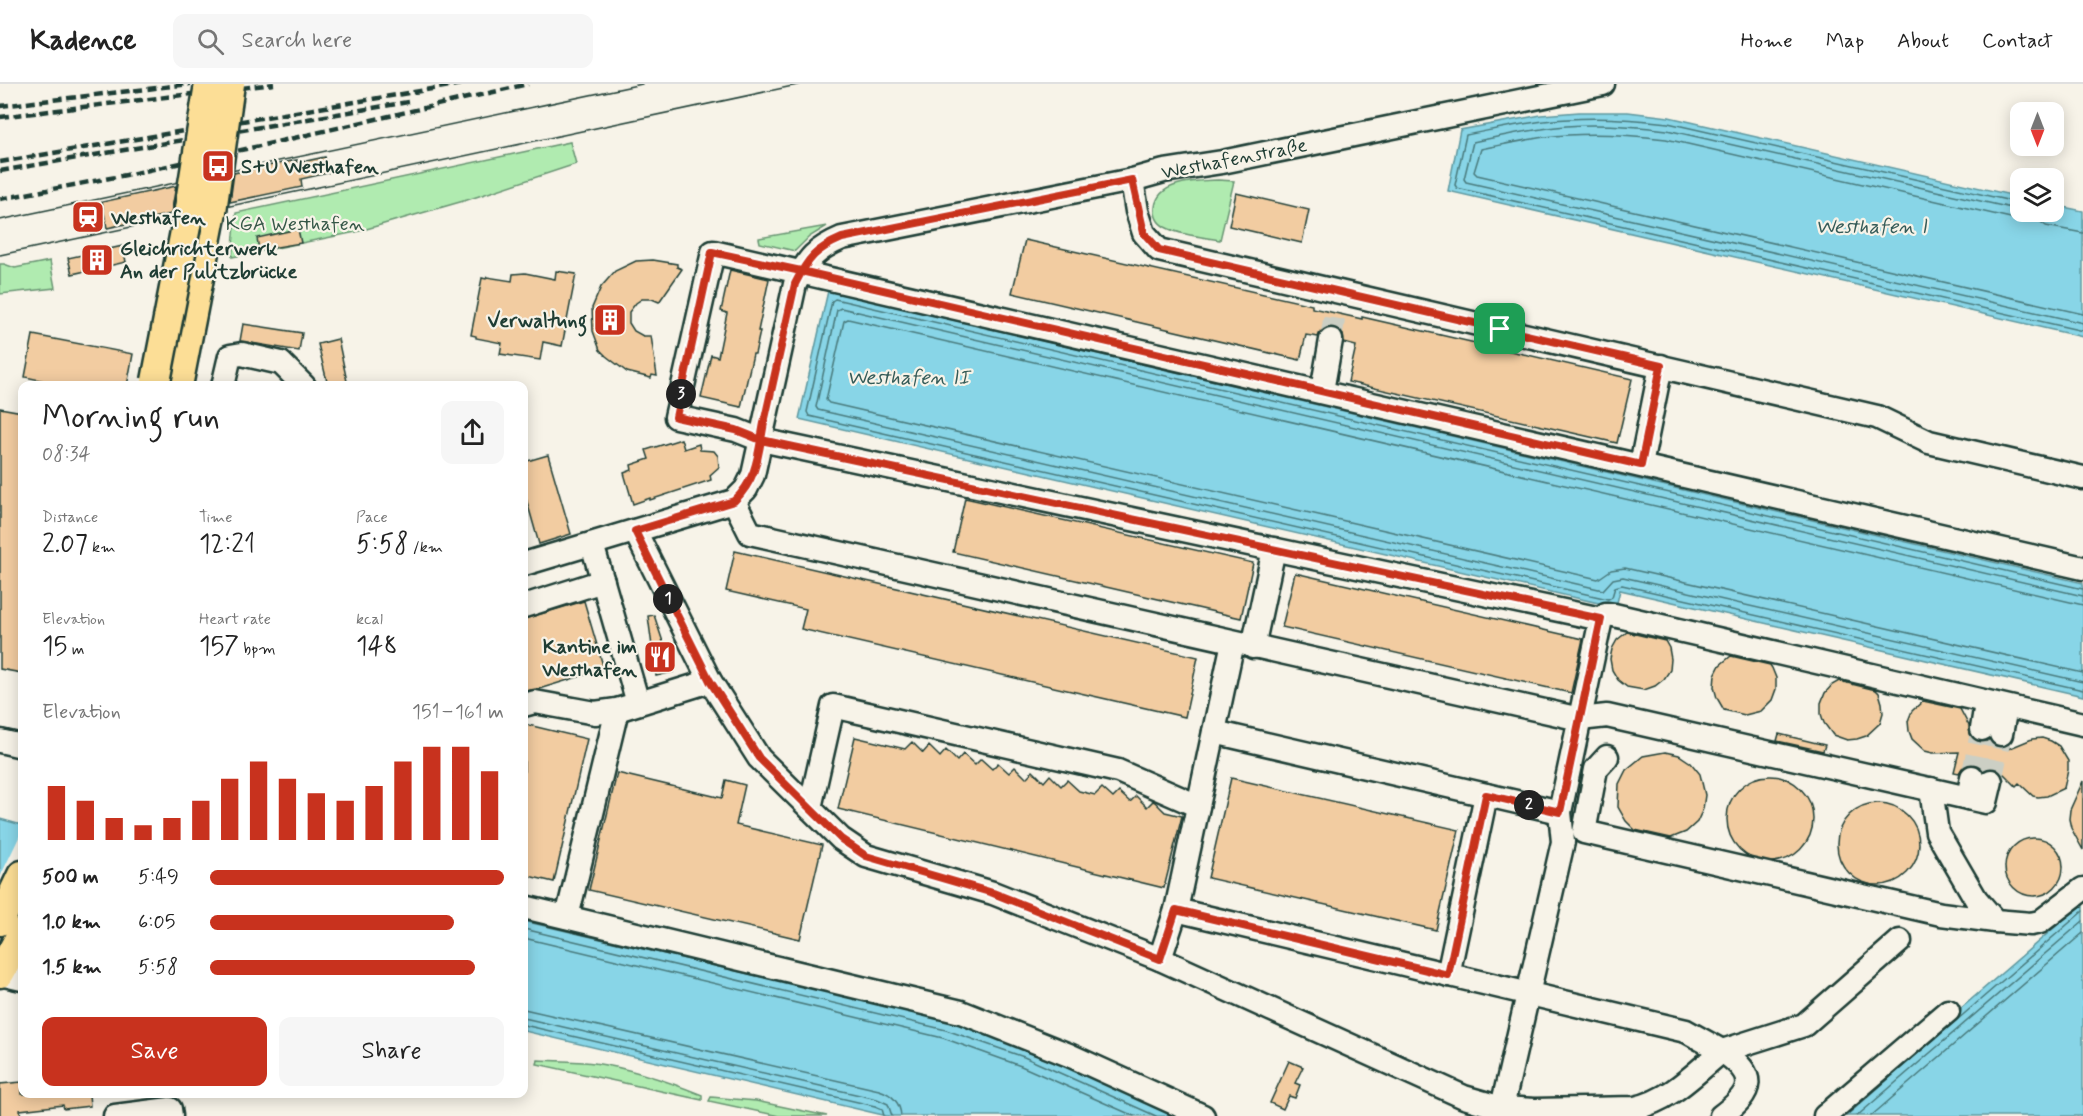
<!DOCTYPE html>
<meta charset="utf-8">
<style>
:root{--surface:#fff;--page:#f6f6f6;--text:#222;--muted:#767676;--line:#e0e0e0;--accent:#c8321e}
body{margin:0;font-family:Mynerve,sans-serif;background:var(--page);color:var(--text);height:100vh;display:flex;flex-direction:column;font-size:22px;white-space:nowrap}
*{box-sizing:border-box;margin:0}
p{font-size:20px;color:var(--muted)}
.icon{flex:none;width:33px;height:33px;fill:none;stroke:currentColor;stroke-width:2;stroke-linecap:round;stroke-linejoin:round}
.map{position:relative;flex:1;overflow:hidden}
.side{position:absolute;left:18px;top:297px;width:510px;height:717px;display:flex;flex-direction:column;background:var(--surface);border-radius:12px;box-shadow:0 3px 15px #0003}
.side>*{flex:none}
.needle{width:39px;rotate:180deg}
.buttons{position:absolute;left:2010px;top:18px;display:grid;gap:12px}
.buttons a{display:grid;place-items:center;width:54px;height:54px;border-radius:12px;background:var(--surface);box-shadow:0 3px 15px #0003;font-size:30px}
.pin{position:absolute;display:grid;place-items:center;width:51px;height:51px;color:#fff;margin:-26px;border-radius:12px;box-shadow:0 3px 9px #0006}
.km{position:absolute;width:30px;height:30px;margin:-15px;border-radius:50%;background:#222;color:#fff;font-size:16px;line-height:30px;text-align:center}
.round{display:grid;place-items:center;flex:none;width:63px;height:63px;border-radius:12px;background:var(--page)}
.head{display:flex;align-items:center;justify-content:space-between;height:102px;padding:0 24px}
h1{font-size:33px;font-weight:600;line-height:45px}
.metrics{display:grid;grid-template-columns:repeat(3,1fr);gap:9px;height:102px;padding:6px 24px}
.metrics div{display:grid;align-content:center}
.metrics b{font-size:26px;font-weight:600}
.metrics small{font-size:16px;font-weight:400}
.metrics p{font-size:16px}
.chart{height:168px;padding:12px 24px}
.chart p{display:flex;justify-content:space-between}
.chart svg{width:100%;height:108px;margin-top:6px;stroke:var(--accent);stroke-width:6}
.cta{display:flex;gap:12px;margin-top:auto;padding:12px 24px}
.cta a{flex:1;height:69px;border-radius:12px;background:var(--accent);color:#fff;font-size:24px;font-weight:600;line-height:69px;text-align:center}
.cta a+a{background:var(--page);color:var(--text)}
ul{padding:0 24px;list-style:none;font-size:20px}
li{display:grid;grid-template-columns:96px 72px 1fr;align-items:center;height:45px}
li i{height:15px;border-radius:8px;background:var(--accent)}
header{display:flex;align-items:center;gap:36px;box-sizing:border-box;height:84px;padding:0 30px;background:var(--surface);border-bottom:2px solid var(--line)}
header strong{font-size:28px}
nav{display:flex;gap:33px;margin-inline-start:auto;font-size:21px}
.search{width:420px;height:54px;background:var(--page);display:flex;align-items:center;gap:15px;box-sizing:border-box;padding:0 21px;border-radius:12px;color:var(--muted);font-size:22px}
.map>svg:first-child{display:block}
.green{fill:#b0ebb0;stroke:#689472;stroke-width:1.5}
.water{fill:#88d5e7;stroke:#5e989f;stroke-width:1.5}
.pier{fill:#f7f3e8}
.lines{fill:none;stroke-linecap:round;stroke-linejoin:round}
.shore{stroke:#497a7c;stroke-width:1.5}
.building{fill:#f2cca1;stroke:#1f3d34;stroke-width:1.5}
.minor-tunnel{stroke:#cccfc4;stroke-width:22;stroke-dasharray:22 11;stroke-linecap:butt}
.minor-casing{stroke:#1f3d34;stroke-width:27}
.major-casing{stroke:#1f3d34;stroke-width:33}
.minor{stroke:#f7f3e8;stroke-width:22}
.major{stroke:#fcde96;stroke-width:28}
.tram{stroke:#1f3d34;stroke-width:1.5}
.rail{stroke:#1f3d34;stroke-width:4.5;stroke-dasharray:9 4.5;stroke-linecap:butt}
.major-bridge-casing{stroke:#1f3d34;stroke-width:33;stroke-linecap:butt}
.major-bridge{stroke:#fcde96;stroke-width:28}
.route-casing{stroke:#fff;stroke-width:12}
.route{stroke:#c8321e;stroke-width:8}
.labels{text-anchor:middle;stroke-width:4.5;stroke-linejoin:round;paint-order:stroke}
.street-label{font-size:20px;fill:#1f3d34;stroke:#f7f3e8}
.poi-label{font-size:20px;font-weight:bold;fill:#1f3d34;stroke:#f7f3e8;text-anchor:start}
.park-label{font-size:20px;fill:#355747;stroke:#f7f3e8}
.water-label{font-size:21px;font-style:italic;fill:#345b58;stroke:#f7f3e8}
</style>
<header>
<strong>Kadence</strong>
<div class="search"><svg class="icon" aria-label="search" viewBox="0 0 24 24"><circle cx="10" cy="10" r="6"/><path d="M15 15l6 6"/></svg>Search here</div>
<nav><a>Home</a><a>Map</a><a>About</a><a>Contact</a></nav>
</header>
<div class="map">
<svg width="2083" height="1032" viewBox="0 0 2083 1032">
<rect width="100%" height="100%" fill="#f7f3e8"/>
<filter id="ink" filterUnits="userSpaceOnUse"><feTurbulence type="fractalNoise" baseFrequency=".0167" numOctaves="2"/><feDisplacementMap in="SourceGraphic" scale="12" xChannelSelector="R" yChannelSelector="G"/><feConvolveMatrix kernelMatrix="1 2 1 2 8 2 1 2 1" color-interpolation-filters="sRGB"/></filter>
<g filter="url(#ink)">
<g class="green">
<polygon points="570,58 576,80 467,116 356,148 232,173 236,129"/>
<path d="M1218,96L1234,97L1220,156C1203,153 1180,151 1165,143C1158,139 1154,132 1155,123C1158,96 1198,97 1218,96Z"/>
<polygon points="827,142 809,153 795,167 760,159 759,154"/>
<polygon points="50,177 55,204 0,210 0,180 4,180 15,184"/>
<path d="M538,976C557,977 576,977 594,979C629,984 670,998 702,1011V1016L537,980Z"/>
<polygon points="711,1013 756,1017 827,1032 779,1032 709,1017"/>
</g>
<g class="water">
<polygon points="1579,28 1628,28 1669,33 2020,113 2020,128 2054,128 2054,121 2083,127 2083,253 1448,107 1460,46 1541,31"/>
<polygon points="828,207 2083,499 2083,612 1620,506 1616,523 799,335"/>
<polygon points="0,735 22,741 22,835 0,831"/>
<polygon points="2083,819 2083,1032 1836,1032"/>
<polygon points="524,831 949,933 1188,1032 887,1032 524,947"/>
</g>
<polygon class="pier" points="22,747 22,838 0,834 0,793"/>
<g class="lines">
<g class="shore">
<path d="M2020,119L1668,39C1627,34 1585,32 1544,37C1518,40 1492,46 1466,51L1455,101L1457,104L2083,247"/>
<path d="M2020,126L1667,46C1626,41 1583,38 1542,45C1519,48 1496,53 1473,58L1464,95L1466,98L2083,239"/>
<path d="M2083,149L2046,142L2033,132L2015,135L1666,55C1625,50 1585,48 1545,53C1523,56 1502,61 1481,65L1474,88L1477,91L2083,230"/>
<polyline points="2083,505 835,215 832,217 807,328 809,332 1608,515 1612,513 1615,503 1622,501 2083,606"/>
<polyline points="2083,512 841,224 837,226 816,323 818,326 1603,506 1613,495 1623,493 2083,598"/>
<polyline points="2083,521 848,235 844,237 826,316 829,319 1598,495 1611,486 1625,484 2083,589"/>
<polyline points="524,837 762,893"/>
<polyline points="524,845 946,946 1024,973 1156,1032"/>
<polyline points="524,854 943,954 1021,982 1134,1032"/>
<path d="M524,925L879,1006C892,1010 900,1018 901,1032"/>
<polyline points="524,934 877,1015 888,1020 892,1032"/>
<polyline points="1957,936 2083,827"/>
<polyline points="524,941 875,1022 882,1025 884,1032"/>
<polyline points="1846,1032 1940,950"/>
<polyline points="1857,1032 2083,837"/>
<polyline points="1871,1032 2083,849"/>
</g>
</g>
<g class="building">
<polygon points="325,73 328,89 301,95 302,103 230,118 234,89 297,76 297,79"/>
<polygon points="176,102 171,130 107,144 102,118"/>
<polygon points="1236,109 1309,126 1302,159 1229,142"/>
<polygon points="298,145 301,159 259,166 257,154"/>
<polygon points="1025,156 1312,221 1312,224 1335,229 1362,235 1362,233 1632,295 1617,359 1348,298 1356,262 1344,259 1343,251 1339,245 1334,243 1326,244 1320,248 1318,253 1306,251 1300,276 1012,209"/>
<polygon points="123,162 126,178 72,190 68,174"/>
<polygon points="653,176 677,180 677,183 682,185 659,218 652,215 642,215 636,219 629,228 629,239 634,247 643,252 651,252 657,292 652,291 651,294 627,288 606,272 600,266 593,247 592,224 601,203 615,187 636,177"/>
<polygon points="730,186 769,195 758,247 760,247 759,252 755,270 753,270 741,323 701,314 711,271 718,273 727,229 721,227"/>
<polygon points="556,187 576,190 562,262 543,258 540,276 500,270 502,259 476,254 476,252 471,251 482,194 486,195 487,193 512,197 513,190 525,189 555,195"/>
<polygon points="243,240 302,249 299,267 240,257"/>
<polygon points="33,251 133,270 127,302 69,302 25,293"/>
<polygon points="338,255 348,302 328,302 318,260"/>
<polygon points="0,324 22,328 22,589 0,585"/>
<polygon points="681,355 684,365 699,360 700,366 714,367 718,372 719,383 710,391 711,396 650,416 650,414 633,420 624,389 632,386 631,381 649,375 646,366"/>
<polygon points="548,371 571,450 539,460 524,407 524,378"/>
<polygon points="965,414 1253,479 1241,534 953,468"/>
<polygon points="735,467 1198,573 1185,633 801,545 806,525 726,507"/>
<polygon points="1295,489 1583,555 1571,609 1282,543"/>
<polygon points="584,517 604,585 539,605 524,607 524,535"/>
<polygon points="654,531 673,588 656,592 648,532"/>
<polygon points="1627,548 1665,557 1669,564 1671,575 1670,586 1664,595 1655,602 1644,606 1627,603 1618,596 1612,586 1610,575 1612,565 1617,556"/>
<polygon points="1731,572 1770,581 1772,584 1776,594 1776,605 1772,616 1761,627 1745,631 1724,626 1717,614 1714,603 1715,591 1720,581"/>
<polygon points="1839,597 1876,606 1879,609 1882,619 1883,629 1880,639 1866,652 1857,655 1847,656 1833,651 1824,639 1821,630 1821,619 1825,609 1832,601"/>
<polygon points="1923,617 1960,625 1969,642 1970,650 1973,655 1979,658 1989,656 1998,663 2009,660 2008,665 2032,655 2042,654 2051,657 2059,662 2068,677 2068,686 2064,704 2047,712 2038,713 2033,712 2019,699 2016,702 2003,689 2002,690 1995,684 1983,686 1975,680 1968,680 1962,684 1959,689 1954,688 1959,668 1933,669 1925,667 1912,655 1909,647 1908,637 1912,627"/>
<polygon points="524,640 587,655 554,798 524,791"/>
<polygon points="1779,650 1825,661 1823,667 1777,657"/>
<polygon points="855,653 905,665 912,658 923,669 929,662 940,673 946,666 957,677 963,670 975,681 981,675 992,685 998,679 1009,689 1015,683 1026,694 1033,687 1044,698 1050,691 1061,702 1067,696 1079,707 1095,711 1102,704 1113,714 1119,708 1130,718 1136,712 1147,723 1153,717 1155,718 1165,728 1182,732 1164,804 838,725"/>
<polygon points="1665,668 1679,671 1691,679 1700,690 1705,711 1703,725 1697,738 1686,748 1671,754 1635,746 1626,737 1618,723 1619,700 1626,686 1643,672"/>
<polygon points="617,689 722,714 726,696 745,701 736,741 822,761 800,855 589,806"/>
<circle cx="1770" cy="735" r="43"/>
<polygon points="1231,694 1459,746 1436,846 1208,794"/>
<polygon points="2083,697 2083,766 2071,744 2069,735 2070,726"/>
<circle cx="1878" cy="760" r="41"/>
<circle cx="2034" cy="783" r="29"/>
<polygon points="1289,977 1303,983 1295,999 1300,1001 1295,1014 1289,1012 1283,1025 1270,1019"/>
<polygon points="22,998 22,1010 89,1010 90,1022 64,1025 63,1021 20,1026 21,1032 0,1032 0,1000"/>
</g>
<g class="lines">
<g class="minor-tunnel">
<polyline points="1331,256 1335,229"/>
<polyline points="1972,693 1982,645"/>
<polyline points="1991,697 2001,650"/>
</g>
<g class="minor-casing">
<g id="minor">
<polyline points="1132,96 1137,127 1144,149 1159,166 1877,333 1929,358 2083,394"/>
<polyline points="223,302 230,272 242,270 281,279 304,302"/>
<polyline points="1322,307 1331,256"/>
<polyline points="1641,381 1661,282"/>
<polyline points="734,417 750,449 1580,635 1607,632 1968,714 1972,693"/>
<path d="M635,447L710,597L759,674L841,755L866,772L993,809L1160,875L1464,1013L1502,1024L1535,1026L1635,1024C1671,1016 1694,990 1722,967L1686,947L1176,826"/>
<polyline points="592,460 638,619"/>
<path d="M524,480L734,417L746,405L753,391L795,200C808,174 816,165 842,154L1132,96L1164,87L1222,78L1603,0"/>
<polyline points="524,522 603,497"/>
<polyline points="1601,535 1606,530 1614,531 2083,640"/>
<polyline points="1253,563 1274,465"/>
<polyline points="524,621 535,618 595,629 617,626 710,597"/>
<polyline points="1982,645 1986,619"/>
<polyline points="1214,648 1560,728 1601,535 761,356 736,346 676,333 713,168 2083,484"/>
<polyline points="2001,650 2006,623"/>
<polyline points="0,657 22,662"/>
<polyline points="1607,673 1596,685 1584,748 1941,830 1995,837"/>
<polyline points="1931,705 1937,748 1976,815 1995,837 2031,840 2040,838 2083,805"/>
<polyline points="1968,714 1986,718 1991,697"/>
<polyline points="810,724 833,622 1118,687 1198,722"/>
<polyline points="524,823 961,928 1069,971 1203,1032"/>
<polyline points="567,833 617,626"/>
<polyline points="1160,875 1176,826 1233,558"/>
<polyline points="0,890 22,895"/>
<polyline points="1448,891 1486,711"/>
<polyline points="1722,967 1804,941 1900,857"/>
<polyline points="115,1032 170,1025 171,1032"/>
<polyline points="1500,1032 1563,758 1560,728"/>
<path d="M1721,1032C1754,1007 1758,992 1722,967"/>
<polyline points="1825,1032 1948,927"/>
</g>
</g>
<g class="major-casing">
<g id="major">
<polyline points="178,302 212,127"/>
<polyline points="0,837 22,791"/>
<polyline points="0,889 22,849"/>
</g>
</g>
<use href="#minor" class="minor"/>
<use href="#major" class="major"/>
<g class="tram">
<polyline points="0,136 642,0"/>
<polyline points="0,171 802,0"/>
</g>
<g class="rail">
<polyline points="0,22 190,0"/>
<polyline points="0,33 274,0"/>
<polyline points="0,78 461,0"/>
<polyline points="0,87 408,18"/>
<polyline points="0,115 126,91 255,63 528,0"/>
</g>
<g class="major-bridge-casing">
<g id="major-bridge">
<polyline points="212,127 230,0"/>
<polyline points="156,297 187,137 209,0"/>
</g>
</g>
<use href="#major-bridge" class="major-bridge"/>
</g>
</g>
<g class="lines" filter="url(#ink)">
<g class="route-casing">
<path id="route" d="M1500,245L1159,166L1144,149L1132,96L842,154C816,165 808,174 795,200L764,339C758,370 758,394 734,417L635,447L710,597L759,674L841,755L866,772L993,809L1160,875L1176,826L1448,891L1486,711L1560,728L1601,535L761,356L736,346L676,333L712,168L801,187L1641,381L1661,282L1500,245"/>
</g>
<use href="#route" class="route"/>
</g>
<defs>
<g id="bus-square" transform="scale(1.725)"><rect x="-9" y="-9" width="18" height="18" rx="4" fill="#c8321e" stroke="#f7f3e8"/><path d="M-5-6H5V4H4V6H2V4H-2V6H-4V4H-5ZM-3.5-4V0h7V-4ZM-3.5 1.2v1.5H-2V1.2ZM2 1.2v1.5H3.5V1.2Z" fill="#fff"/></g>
<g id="station-square" transform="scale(1.725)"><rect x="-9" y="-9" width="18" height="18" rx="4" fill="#c8321e" stroke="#f7f3e8"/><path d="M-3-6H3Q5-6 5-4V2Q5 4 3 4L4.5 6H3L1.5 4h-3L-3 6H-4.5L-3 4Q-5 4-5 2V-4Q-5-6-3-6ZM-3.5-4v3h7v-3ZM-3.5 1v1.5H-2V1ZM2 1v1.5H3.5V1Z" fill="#fff"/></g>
<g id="building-square" transform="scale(1.725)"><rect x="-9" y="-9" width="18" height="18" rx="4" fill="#c8321e" stroke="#f7f3e8"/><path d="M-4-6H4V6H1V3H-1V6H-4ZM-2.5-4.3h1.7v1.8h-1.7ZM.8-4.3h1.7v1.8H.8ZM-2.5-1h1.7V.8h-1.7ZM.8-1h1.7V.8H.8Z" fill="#fff"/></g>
<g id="restaurant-square" transform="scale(1.725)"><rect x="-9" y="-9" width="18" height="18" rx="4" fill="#c8321e" stroke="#f7f3e8"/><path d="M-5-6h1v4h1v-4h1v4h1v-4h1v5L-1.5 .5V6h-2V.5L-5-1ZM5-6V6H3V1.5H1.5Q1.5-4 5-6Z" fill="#fff"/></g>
</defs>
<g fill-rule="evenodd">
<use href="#bus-square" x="218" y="82"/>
<use href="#station-square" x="88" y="133"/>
<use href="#building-square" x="97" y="176"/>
<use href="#building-square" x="610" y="236"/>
<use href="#restaurant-square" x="660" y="573"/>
</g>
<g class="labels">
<g class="street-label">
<text transform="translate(1234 74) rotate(-11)" y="7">Westhafenstraße</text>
</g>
<g class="poi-label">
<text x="241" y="89">S+U Westhafen</text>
<text x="111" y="140">Westhafen</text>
<text x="120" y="171">Gleichrichterwerk<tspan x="120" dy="23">An der Pulitzbrücke</tspan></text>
<text x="587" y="243" text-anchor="end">Verwaltung</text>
<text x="637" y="569" text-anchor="end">Kantine im<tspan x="637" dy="23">Westhafen</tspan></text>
</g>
<g class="park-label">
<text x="295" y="146">KGA Westhafen</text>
</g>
<g class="water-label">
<text x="1871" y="149">Westhafen I</text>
<text x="908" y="300">Westhafen II</text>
</g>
</g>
</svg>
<div class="buttons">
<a><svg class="needle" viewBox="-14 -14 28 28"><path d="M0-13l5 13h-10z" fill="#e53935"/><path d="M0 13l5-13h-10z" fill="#767676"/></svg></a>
<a><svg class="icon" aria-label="layers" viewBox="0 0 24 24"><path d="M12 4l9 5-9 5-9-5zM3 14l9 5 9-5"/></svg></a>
</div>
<div class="pin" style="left:1500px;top:245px;background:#1e9e55"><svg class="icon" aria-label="arrive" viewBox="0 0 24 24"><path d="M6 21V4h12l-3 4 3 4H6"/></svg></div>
<b class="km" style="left:668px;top:515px">1</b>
<b class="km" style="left:1529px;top:721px">2</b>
<b class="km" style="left:681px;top:310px">3</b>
<section class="side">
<div class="head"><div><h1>Morning run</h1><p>08:34</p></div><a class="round"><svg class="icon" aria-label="share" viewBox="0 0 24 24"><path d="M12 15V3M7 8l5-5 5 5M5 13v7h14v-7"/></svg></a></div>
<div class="metrics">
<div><p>Distance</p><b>2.07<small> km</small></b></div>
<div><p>Time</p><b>12:21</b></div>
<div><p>Pace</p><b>5:58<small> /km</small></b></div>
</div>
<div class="metrics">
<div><p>Elevation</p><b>15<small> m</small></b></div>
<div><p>Heart rate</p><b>157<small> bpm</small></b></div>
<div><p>kcal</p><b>148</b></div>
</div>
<div class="chart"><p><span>Elevation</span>151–161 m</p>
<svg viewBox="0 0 160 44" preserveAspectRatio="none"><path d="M5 44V22M15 44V28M25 44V35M35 44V38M45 44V35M55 44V28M65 44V19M75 44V12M85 44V19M95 44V25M105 44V28M115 44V22M125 44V12M135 44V6M145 44V6M155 44V16"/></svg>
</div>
<ul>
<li><b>500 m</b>5:49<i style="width:100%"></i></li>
<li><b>1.0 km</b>6:05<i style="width:83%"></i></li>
<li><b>1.5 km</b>5:58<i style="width:90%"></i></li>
</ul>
<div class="cta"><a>Save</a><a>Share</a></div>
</section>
</div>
